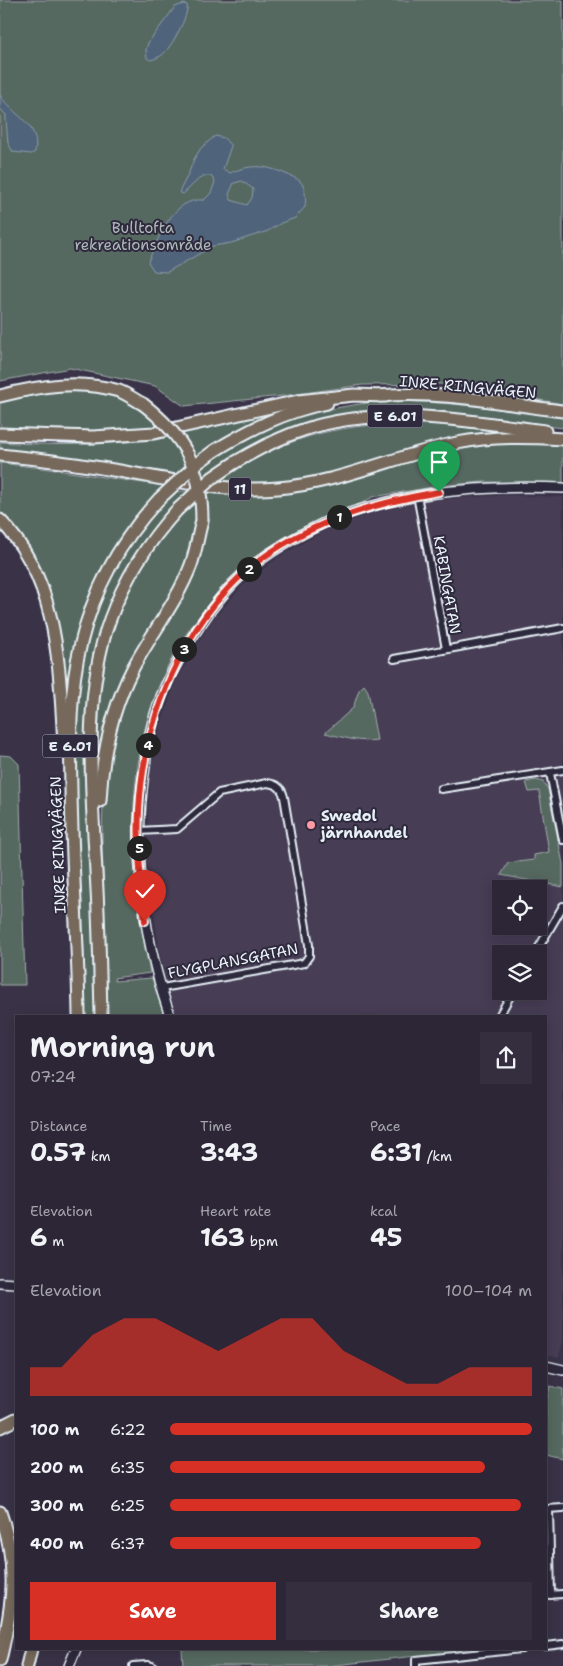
<!DOCTYPE html>
<meta charset="utf-8">
<style>
:root{--surface:#2c2636;--page:#342e3e;--text:#f1f3f6;--muted:#a6a5ad;--line:#484351;--accent:#d93025}
body{margin:0;font-family:"Shantell Sans",sans-serif;background:var(--page);color:var(--text);height:100vh;display:flex;flex-direction:column;font-size:19px;white-space:nowrap}
*{box-sizing:border-box;margin:0}
p{font-size:16px;color:var(--muted)}
.icon{flex:none;width:28px;height:28px;fill:none;stroke:currentColor;stroke-width:2;stroke-linecap:round;stroke-linejoin:round}
.map{position:relative;flex:1;overflow:hidden}
.panel{position:absolute;left:15px;top:1015px;width:532px;height:635px;display:flex;flex-direction:column;background:var(--surface);border-radius:0px;box-shadow:0 2px 12px #0003,0 0 0 1px var(--line)}
.panel>*{flex:none}
.buttons{position:absolute;left:492px;top:880px;display:grid;gap:10px}
.buttons a{display:grid;place-items:center;width:55px;height:55px;border-radius:0px;background:var(--surface);box-shadow:0 2px 12px #0003,0 0 0 1px var(--line);font-size:25px}
.pin{position:absolute;display:grid;place-items:center;width:42px;height:42px;color:#fff;margin:-51px -21px;border-radius:50% 50% 50% 0;rotate:-45deg;box-shadow:0 0 5px #0007}
.pin .icon{rotate:45deg}
.km{position:absolute;width:25px;height:25px;margin:-12px;border-radius:50%;background:#222;color:#fff;font-size:14px;line-height:25px;text-align:center}
.round{display:grid;place-items:center;flex:none;width:52px;height:52px;border-radius:0px;background:var(--page)}
.summary{display:flex;align-items:center;justify-content:space-between;height:85px;padding:0 15px}
h1{font-size:28px;font-weight:700;line-height:38px}
.metrics{display:grid;grid-template-columns:repeat(3,1fr);gap:8px;height:85px;padding:5px 15px}
.metrics div{display:grid;align-content:center}
.metrics b{font-size:25px;font-weight:700}
.metrics small{font-size:14px;font-weight:400}
.metrics p{font-size:14px}
.chart{height:140px;padding:10px 15px}
.chart p{display:flex;justify-content:space-between}
.chart svg{width:100%;height:90px;margin-top:5px;fill:var(--accent);opacity:.7}
.primary-button{display:flex;gap:10px;margin-top:auto;padding:10px 15px}
.primary-button a{flex:1;height:58px;border-radius:0px;background:var(--accent);color:#fff;font-size:20px;font-weight:700;line-height:58px;text-align:center}
.primary-button a+a{background:var(--page);color:var(--text)}
ul{padding:0 15px;list-style:none;font-size:16px}
li{display:grid;grid-template-columns:80px 60px 1fr;align-items:center;height:38px}
li i{height:12px;border-radius:6px;background:var(--accent)}
.map>svg:first-child{display:block}
.built{fill:#473e55;fill-rule:evenodd}
.green{fill:#576960;stroke:#a0adac}
.water{fill:#4f637a;stroke:#8c9cac;fill-rule:evenodd}
.lines{fill:none;stroke-linecap:round;stroke-linejoin:round}
.street-casing{stroke:#e8f1f8;stroke-width:10}
.secondary-casing{stroke:#e8f1f8;stroke-width:12}
.highway-casing{stroke:#e8f1f8;stroke-width:15}
.street{stroke:#2f2a3d;stroke-width:6}
.secondary{stroke:#2f2a3d;stroke-width:9}
.highway{stroke:#76695c;stroke-width:11}
.highway-bridge-casing{stroke:#e8f1f8;stroke-width:15;stroke-linecap:butt}
.highway-bridge{stroke:#76695c;stroke-width:11}
.route-casing{stroke:#fff;stroke-width:10}
.route{stroke:#d93025;stroke-width:6}
.poi-dot{fill:#ff9aa2;stroke:#2f2a3d;stroke-width:2}
.labels{text-anchor:middle;stroke-width:4;stroke-linejoin:round;paint-order:stroke}
.shield{fill:#2f2a3d;stroke:#b0b5c0;stroke-width:1}
.shield-label{font-size:14px;font-weight:bold;fill:#e8f1f8}
.park-label{font-size:15px;fill:#aebbbb;stroke:#2f2a3d}
.street-label{font-size:15px;fill:#e8f1f8;stroke:#2f2a3d}
.poi-label{font-size:15px;font-weight:bold;fill:#e8f1f8;stroke:#2f2a3d;text-anchor:start}
</style>
<div class="map">
<svg width="563" height="1666" viewBox="0 0 563 1666">
<rect width="100%" height="100%" fill="#3a3348"/>
<filter id="ink" filterUnits="userSpaceOnUse"><feTurbulence type="fractalNoise" baseFrequency=".02" numOctaves="2"/><feDisplacementMap in="SourceGraphic" scale="10" xChannelSelector="R" yChannelSelector="G"/><feConvolveMatrix kernelMatrix="1 2 1 2 8 2 1 2 1" color-interpolation-filters="sRGB"/></filter>
<g filter="url(#ink)">
<path class="built" d="M506,495L563,497V1341L559,1357L546,1354V1016H176L160,955L146,855L150,775L159,730L175,683L210,623L242,586L277,558L325,530L364,515L419,501L468,497ZM501,889H539V926H501ZM501,954H539V991H501Z"/>
<g class="green">
<polygon points="0,0 563,0 563,404 445,384 362,385 282,396 184,406 155,386 70,368 0,381"/>
<polygon points="63,388 108,392 133,403 163,425 135,430 104,433 0,431 0,400"/>
<path d="M385,401C444,401 504,409 563,417V428L475,417L348,415L201,477L199,469C253,424 316,408 385,401Z"/>
<path d="M283,409C251,421 221,438 195,459L180,433Z"/>
<path d="M408,423L452,426L508,432V434L435,445L310,478L266,483L218,482C279,438 334,425 408,423Z"/>
<path d="M171,436L187,464L173,476L0,451V442C58,446 114,446 171,436Z"/>
<path d="M499,442L563,443V483L483,482L438,486L373,497C366,500 360,505 353,507C338,513 322,518 307,526C290,534 275,546 260,557C123,658 117,820 150,973L114,978L115,981L152,978L164,1016H107L102,839L103,801L110,741L129,684L181,593L204,492L262,495L299,491L346,480L440,452Z"/>
<path d="M0,463L49,469L163,486C101,550 73,618 66,707L54,612L0,515Z"/>
<path d="M189,491L152,531L131,563L118,586L109,607L94,661L91,859L96,1016H85C85,967 83,918 80,869C74,751 63,631 139,531C145,522 164,496 174,492C178,491 184,491 189,491Z"/>
<path d="M196,499C202,545 175,584 157,624C138,668 119,713 100,757H98C97,649 119,577 196,499Z"/>
<path d="M364,685L368,691L377,740C359,743 343,737 325,733L353,708L359,690Z"/>
<polygon points="0,755 11,756 19,764 25,985 0,985"/>
<polygon points="536,780 543,782 548,789 563,864 563,887 501,875 508,863 534,860 534,855 549,852 539,791 529,792 526,782"/>
<polygon points="550,1386 563,1389 563,1459 546,1455 546,1405"/>
<polygon points="182,1649 478,1649 327,1666 183,1666"/>
</g>
<g class="water">
<path d="M184,4L187,5C189,16 171,48 162,55C158,58 154,59 150,60L147,58L146,50L148,43L175,7Z"/>
<path d="M0,95C12,116 41,123 35,152L31,154L13,152L8,143L6,119V115L0,108Z"/>
<path d="M215,136L224,138L231,146L223,169L230,173C251,164 265,165 286,174C290,176 297,178 300,181C306,188 306,199 305,207L295,218L281,223L268,231L231,243L213,246L167,272L154,271L148,262C158,239 172,197 204,200L211,193L215,182L211,176H202L183,194L179,192L188,175L194,159L201,148ZM242,181L253,189L252,198L247,205L231,200L229,194L234,183Z"/>
</g>
<g class="lines">
<g class="street-casing">
<g id="street">
<polyline points="417,495 446,649"/>
<polyline points="394,659 563,628"/>
<polyline points="550,773 563,840"/>
<polyline points="441,789 563,770"/>
<path d="M139,831L177,829L219,793L267,783C277,784 282,788 284,797L309,945V956L304,963L162,988"/>
<polyline points="535,954 563,906"/>
<polyline points="499,1016 513,991"/>
<polyline points="547,1509 563,1508"/>
<polyline points="549,1509 551,1595"/>
<polyline points="546,1595 563,1594"/>
<polyline points="546,1646 563,1644"/>
<polyline points="133,1666 147,1665 152,1666"/>
<polyline points="416,1666 416,1660 522,1649"/>
</g>
</g>
<g class="secondary-casing">
<g id="secondary">
<path d="M170,1016C142,935 132,851 145,767C146,756 147,745 150,734C158,696 177,659 199,627C212,607 228,587 246,571C270,551 298,535 326,522C346,513 368,507 388,502C447,488 503,486 563,488"/>
<polyline points="0,1283 16,1284"/>
<polyline points="546,1366 563,1370"/>
<polyline points="69,1666 76,1649"/>
</g>
</g>
<g class="highway-casing">
<g id="highway">
<path d="M0,396C39,386 79,379 119,391C127,394 135,400 143,404"/>
<path d="M380,396C440,390 503,404 563,411"/>
<polyline points="0,434 93,437 154,433 298,401 354,395 386,396"/>
<path d="M214,451C250,429 286,411 327,403"/>
<path d="M0,455C38,459 75,463 113,470C168,479 221,493 278,488C340,483 397,455 457,443C493,436 527,437 563,439"/>
<path d="M234,463C256,450 278,438 303,430C381,404 466,421 545,431"/>
<path d="M0,520C59,580 59,666 64,744"/>
<path d="M100,801C102,754 111,711 133,668C151,634 177,602 191,565C196,551 198,535 202,521"/>
<path d="M79,1016C78,941 72,865 71,790C70,741 69,691 81,643C94,588 121,540 159,499"/>
<path d="M101,1016C100,968 99,920 96,872C92,793 82,694 110,619C125,578 148,542 177,510"/>
<polyline points="0,1427 16,1419"/>
<path d="M0,1512C19,1567 13,1605 0,1660"/>
<polyline points="27,1666 31,1649"/>
</g>
</g>
<use href="#street" class="street"/>
<use href="#secondary" class="secondary"/>
<use href="#highway" class="highway"/>
<g class="highway-bridge-casing">
<g id="highway-bridge">
<path d="M143,404C184,436 202,468 202,521"/>
<polyline points="159,499 199,462 214,451"/>
<polyline points="177,510 212,478 234,463"/>
</g>
</g>
<use href="#highway-bridge" class="highway-bridge"/>
</g>
</g>
<g class="lines" filter="url(#ink)">
<g class="route-casing">
<path id="route" d="M145,921C141,884 137,848 139,811C144,709 192,599 282,545C330,516 384,501 439,492"/>
</g>
<use href="#route" class="route"/>
</g>
<circle class="poi-dot" cx="311" cy="825" r="5"/>
<g class="labels">
<g class="shield">
<rect x="367.5" y="404.5" width="55" height="23" rx="4"/>
<rect x="229" y="477.5" width="22" height="23" rx="4"/>
<rect x="42.5" y="734.5" width="55" height="23" rx="4"/>
</g>
<g class="shield-label">
<text x="395" y="421">E 6.01</text>
<text x="240" y="494">11</text>
<text x="70" y="751">E 6.01</text>
</g>
<g class="park-label">
<text x="143" y="233">Bulltofta<tspan x="143" dy="17">rekreationsområde</tspan></text>
</g>
<g class="street-label">
<text transform="translate(468 387) rotate(5)" y="5">INRE RINGVÄGEN</text>
<text transform="translate(447 585) rotate(80)" y="5">KABINGATAN</text>
<text transform="translate(58 845) rotate(-92)" y="5">INRE RINGVÄGEN</text>
<text transform="translate(233 961) rotate(-11)" y="5">FLYGPLANSGATAN</text>
</g>
<g class="poi-label">
<text x="321" y="821">Swedol<tspan x="321" dy="17">järnhandel</tspan></text>
</g>
</g>
</svg>
<div class="buttons">
<a><svg class="icon" aria-label="locate" viewBox="0 0 24 24"><circle cx="12" cy="12" r="6"/><path d="M12 2v4M12 18v4M2 12h4M18 12h4"/></svg></a>
<a><svg class="icon" aria-label="layers" viewBox="0 0 24 24"><path d="M12 4l9 5-9 5-9-5zM3 14l9 5 9-5"/></svg></a>
</div>
<div class="pin" style="left:439px;top:492px;background:#1e9e55"><svg class="icon" aria-label="arrive" viewBox="0 0 24 24"><path d="M6 21V4h12l-3 4 3 4H6"/></svg></div>
<div class="pin" style="left:145px;top:921px;background:#d93025"><svg class="icon" aria-label="check" viewBox="0 0 24 24"><path d="M5 12l5 5 9-10"/></svg></div>
<b class="km" style="left:339px;top:517px">1</b>
<b class="km" style="left:249px;top:569px">2</b>
<b class="km" style="left:184px;top:649px">3</b>
<b class="km" style="left:148px;top:745px">4</b>
<b class="km" style="left:139px;top:848px">5</b>
<section class="panel">
<div class="summary"><div><h1>Morning run</h1><p>07:24</p></div><a class="round"><svg class="icon" aria-label="share" viewBox="0 0 24 24"><path d="M12 15V3M7 8l5-5 5 5M5 13v7h14v-7"/></svg></a></div>
<div class="metrics">
<div><p>Distance</p><b>0.57<small> km</small></b></div>
<div><p>Time</p><b>3:43</b></div>
<div><p>Pace</p><b>6:31<small> /km</small></b></div>
</div>
<div class="metrics">
<div><p>Elevation</p><b>6<small> m</small></b></div>
<div><p>Heart rate</p><b>163<small> bpm</small></b></div>
<div><p>kcal</p><b>45</b></div>
</div>
<div class="chart"><p><span>Elevation</span>100–104 m</p>
<svg viewBox="0 0 160 44" preserveAspectRatio="none"><path d="M0 44V30L10 30L20 14L30 6L40 6L50 14L60 22L70 14L80 6L90 6L100 22L110 30L120 38L130 38L140 30L150 30L160 30V44z"/></svg>
</div>
<ul>
<li><b>100 m</b>6:22<i style="width:100%"></i></li>
<li><b>200 m</b>6:35<i style="width:87%"></i></li>
<li><b>300 m</b>6:25<i style="width:97%"></i></li>
<li><b>400 m</b>6:37<i style="width:86%"></i></li>
</ul>
<div class="primary-button"><a>Save</a><a>Share</a></div>
</section>
</div>
